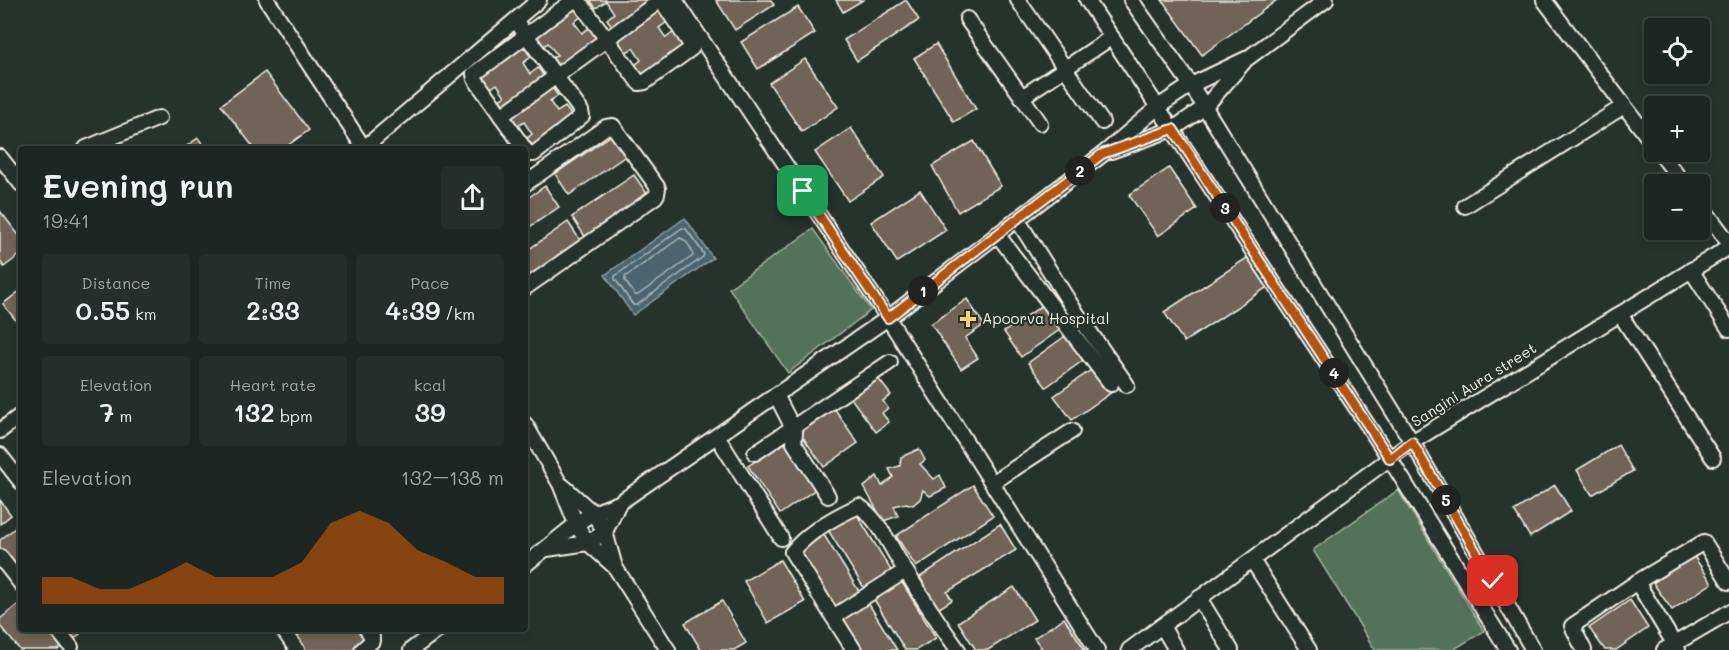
<!DOCTYPE html>
<meta charset="utf-8">
<style>
:root{--surface:#1c2622;--page:#252e2a;--text:#f1f3f6;--muted:#a0a5a5;--line:#3a4340;--accent:#b45309}
body{margin:0;font-family:Mali,sans-serif;background:var(--page);color:var(--text);height:100vh;display:flex;flex-direction:column;font-size:22px;white-space:nowrap}
*{box-sizing:border-box;margin:0}
p{font-size:20px;color:var(--muted)}
.icon{flex:none;width:33px;height:33px;fill:none;stroke:currentColor;stroke-width:2;stroke-linecap:round;stroke-linejoin:round}
.map{position:relative;flex:1;overflow:hidden}
.drawer{position:absolute;left:18px;top:146px;width:510px;height:486px;display:flex;flex-direction:column;background:var(--surface);border-radius:6px;box-shadow:0 3px 9px #0003,0 0 0 2px var(--line)}
.drawer>*{flex:none}
.tools{position:absolute;left:1644px;top:18px;display:grid;gap:12px}
.tools a{display:grid;place-items:center;width:66px;height:66px;border-radius:6px;background:var(--surface);box-shadow:0 3px 9px #0003,0 0 0 2px var(--line);font-size:30px}
.pin{position:absolute;display:grid;place-items:center;width:51px;height:51px;color:#fff;margin:-26px;border-radius:12px;box-shadow:0 3px 9px #0006}
.km{position:absolute;width:30px;height:30px;margin:-15px;border-radius:50%;background:#222;color:#fff;font-size:16px;line-height:30px;text-align:center}
.round{display:grid;place-items:center;flex:none;width:63px;height:63px;border-radius:6px;background:var(--page)}
.headline{display:flex;align-items:center;justify-content:space-between;height:102px;padding:0 24px}
h1{font-size:33px;font-weight:600;line-height:45px}
.metrics{display:grid;grid-template-columns:repeat(3,1fr);gap:9px;height:102px;padding:6px 24px}
.metrics div{display:grid;align-content:center;border-radius:6px;background:var(--page);text-align:center}
.metrics b{font-size:26px;font-weight:600}
.metrics small{font-size:16px;font-weight:400}
.metrics p{font-size:16px}
.chart{height:168px;padding:12px 24px}
.chart p{display:flex;justify-content:space-between}
.chart svg{width:100%;height:108px;margin-top:6px;fill:var(--accent);opacity:.7}
.map>svg:first-child{display:block}
.green{fill:#53725a;stroke:#a4b2a1;stroke-width:1.5}
.water{fill:#4b6570;stroke:#8f9da0;stroke-width:1.5}
.lines{fill:none;stroke-linecap:round;stroke-linejoin:round}
.shore{stroke:#b0b9b8;stroke-width:1.5}
.building{fill:#6f6459;stroke:#f4f1e8;stroke-width:1.5}
.minor-casing{stroke:#f4f1e8;stroke-width:18}
.minor{stroke:#26332d;stroke-width:14}
.route-casing{stroke:#fff;stroke-width:12}
.route{stroke:#b45309;stroke-width:8}
.poi-dot{fill:#ffd166;stroke:#26332d;stroke-width:2}
.labels{text-anchor:middle;stroke-width:4.5;stroke-linejoin:round;paint-order:stroke}
.poi-label{font-size:15px;fill:#f4f1e8;stroke:#26332d;text-anchor:start}
.street-label{font-size:15px;fill:#f4f1e8;stroke:#26332d}
</style>
<div class="map">
<svg width="1729" height="650" viewBox="0 0 1729 650">
<rect width="100%" height="100%" fill="#26332d"/>
<filter id="ink" filterUnits="userSpaceOnUse"><feTurbulence type="fractalNoise" baseFrequency=".0167" numOctaves="2"/><feDisplacementMap in="SourceGraphic" scale="12" xChannelSelector="R" yChannelSelector="G"/><feConvolveMatrix kernelMatrix="1 2 1 2 8 2 1 2 1" color-interpolation-filters="sRGB"/></filter>
<g filter="url(#ink)">
<g class="green">
<polygon points="813,229 871,310 788,373 729,288"/>
<polygon points="1398,490 1484,631 1453,650 1375,650 1313,550"/>
</g>
<polygon class="water" points="685,218 713,258 633,315 605,275"/>
<g class="lines">
<g class="shore">
<polygon points="682,228 686,229 704,254 703,257 637,305 633,305 615,279 615,276"/>
<path d="M680,238C686,239 693,250 693,256L638,295H635L625,281V277Z"/>
</g>
</g>
<g class="building">
<polygon points="590,0 658,0 615,30 607,19 614,13 606,1 596,8"/>
<polygon points="716,0 771,0 774,5 735,30"/>
<polygon points="836,0 863,0 843,12"/>
<polygon points="906,0 919,20 857,61 844,40"/>
<polygon points="1162,0 1277,0 1202,55"/>
<polygon points="572,2 582,16 574,22 582,33 590,27 600,42 558,72 549,60 557,55 548,43 538,50 532,32"/>
<polygon points="798,7 815,33 758,69 741,42"/>
<polygon points="657,8 667,22 659,28 666,38 674,32 685,47 642,77 634,66 641,60 633,48 622,55 616,46 620,42 616,37"/>
<polygon points="521,43 531,57 523,63 530,74 538,68 547,80 505,111 498,101 505,96 497,84 487,91 480,81 484,78 480,72"/>
<polygon points="936,44 976,109 954,122 914,58"/>
<polygon points="805,59 838,107 802,132 769,83"/>
<polygon points="265,72 309,130 284,148 254,148 221,105"/>
<polygon points="551,86 558,96 550,102 557,112 565,107 576,121 533,152 525,140 532,134 524,122 514,129 507,120"/>
<polygon points="851,128 884,177 848,201 815,152"/>
<polygon points="616,132 630,153 569,195 555,174"/>
<polygon points="198,138 206,148 184,148"/>
<polygon points="974,141 1001,186 958,212 932,166"/>
<polygon points="1169,168 1197,209 1158,236 1129,195"/>
<polygon points="634,175 648,195 586,238 572,217"/>
<polygon points="545,186 559,207 525,230 525,200"/>
<polygon points="920,190 946,230 897,262 871,222"/>
<polygon points="0,211 21,238 21,254 4,267 0,261"/>
<polygon points="568,222 582,243 525,282 525,252"/>
<polygon points="1250,256 1269,286 1184,342 1164,312"/>
<polygon points="21,290 21,327 3,304"/>
<polygon points="967,299 984,325 965,338 978,358 961,369 931,324"/>
<polygon points="1044,304 1061,329 1021,357 1004,332"/>
<polygon points="1068,334 1085,359 1046,387 1028,363"/>
<polygon points="1094,368 1112,392 1072,420 1054,396"/>
<polygon points="877,377 891,395 883,401 888,408 882,413 889,422 876,432 850,397"/>
<polygon points="832,405 858,443 824,467 797,429"/>
<polygon points="784,442 816,489 780,514 748,466"/>
<polygon points="1618,445 1633,471 1592,495 1577,470"/>
<polygon points="919,449 925,460 920,464 934,479 940,475 946,488 930,496 923,490 920,499 913,505 906,503 894,506 898,516 883,521 864,487 877,476 882,486 893,477 889,469 900,466 901,457"/>
<polygon points="973,485 993,516 916,567 896,536"/>
<polygon points="1555,485 1571,511 1530,537 1514,511"/>
<polygon points="0,500 11,515 0,524"/>
<polygon points="856,513 892,572 864,588 828,530"/>
<polygon points="20,524 21,526 21,574 0,548 0,540"/>
<polygon points="1000,524 1016,550 947,592 952,600 938,609 920,577"/>
<polygon points="824,535 860,593 833,610 797,552"/>
<polygon points="1693,555 1712,583 1672,610 1653,583"/>
<polygon points="780,560 805,602 768,623 744,581"/>
<polygon points="900,579 936,638 916,650 905,650 872,596"/>
<polygon points="1014,587 1035,620 988,650 976,650 958,622"/>
<polygon points="1630,600 1648,628 1616,650 1605,650 1589,628"/>
<polygon points="722,601 746,643 734,650 701,650 685,623"/>
<polygon points="867,601 897,650 859,650 840,618"/>
<polygon points="21,602 21,628 49,628 63,646 58,650 20,650 0,626 0,619"/>
<polygon points="1064,618 1085,650 1043,650 1034,638"/>
<polygon points="66,628 87,628 74,639"/>
<polygon points="308,628 362,628 369,639 353,650 300,650 293,640"/>
</g>
<g class="lines">
<g class="minor-casing">
<g id="minor">
<polyline points="267,0 364,148"/>
<polyline points="578,0 639,83 645,82 692,48 691,45 661,0"/>
<polyline points="675,0 888,318 1097,650"/>
<polyline points="1018,0 1102,122"/>
<polyline points="1087,0 1390,459 1508,650"/>
<polyline points="1131,0 1191,85 1412,442 1533,650"/>
<polyline points="1544,0 1654,145"/>
<polyline points="967,19 1022,97 1112,37"/>
<polyline points="521,28 581,111 582,116 534,154 530,154 525,150"/>
<polyline points="1022,97 1040,123"/>
<polyline points="501,116 661,0"/>
<polyline points="86,148 159,118"/>
<polyline points="364,148 539,0"/>
<polyline points="524,148 475,79 474,74 574,0"/>
<polyline points="1111,151 1173,129 1205,107 1244,62"/>
<polyline points="1659,152 1684,184"/>
<polyline points="0,157 21,184"/>
<polyline points="525,184 606,127 613,126 658,188 657,194 655,197 525,288"/>
<polyline points="1700,204 1729,243"/>
<polyline points="1465,206 1624,106"/>
<polyline points="1017,219 1073,308 1127,385"/>
<polyline points="997,234 1111,384"/>
<polyline points="1691,270 1729,329"/>
<polyline points="1620,314 1713,458"/>
<polyline points="776,395 795,432 794,443 828,496"/>
<polyline points="525,424 560,484 576,524 588,543 615,567 668,650"/>
<polyline points="0,431 21,415"/>
<polyline points="717,436 781,538"/>
<polyline points="755,453 890,362"/>
<polyline points="0,455 21,482"/>
<polyline points="992,483 1072,431"/>
<polyline points="563,486 593,513 605,532 615,567"/>
<polyline points="547,549 588,543 605,532 619,503"/>
<polyline points="0,557 21,584"/>
<polyline points="1252,560 1309,650"/>
<polyline points="525,565 576,524 593,513 619,503 888,318 1103,154 1158,107 1191,85 1248,58 1326,0"/>
<polyline points="1199,598 1231,650"/>
<polyline points="833,617 905,571"/>
<polyline points="1162,626 1176,650"/>
<polyline points="56,628 71,647"/>
<polyline points="282,628 297,650"/>
<polyline points="362,650 372,641 372,637 366,628"/>
<polyline points="411,650 440,628"/>
<path d="M854,650L792,552C809,531 834,517 859,506C881,521 892,551 907,573C923,599 940,625 958,650"/>
<polyline points="1129,650 1412,442 1729,247"/>
<polyline points="1584,650 1572,626 1637,582"/>
<polyline points="1664,650 1729,612"/>
<polyline points="1678,650 1637,582 1704,542 1729,582"/>
</g>
</g>
<use href="#minor" class="minor"/>
</g>
</g>
<g class="lines" filter="url(#ink)">
<g class="route-casing">
<polyline id="route" points="803,191 888,318 1102,154 1173,129 1390,459 1412,442 1493,581"/>
</g>
<use href="#route" class="route"/>
</g>
<path class="poi-dot" d="M965 310h6v6h6v6h-6v6h-6v-6h-6v-6h6z"/>
<g class="labels">
<g class="poi-label">
<text x="982" y="324">Apoorva Hospital</text>
</g>
<g class="street-label">
<text transform="translate(1474 385) rotate(-32)" y="5">Sangini Aura street</text>
</g>
</g>
</svg>
<div class="tools">
<a><svg class="icon" aria-label="locate" viewBox="0 0 24 24"><circle cx="12" cy="12" r="6"/><path d="M12 2v4M12 18v4M2 12h4M18 12h4"/></svg></a>
<a>+</a>
<a>−</a>
</div>
<div class="pin" style="left:803px;top:191px;background:#1e9e55"><svg class="icon" aria-label="arrive" viewBox="0 0 24 24"><path d="M6 21V4h12l-3 4 3 4H6"/></svg></div>
<div class="pin" style="left:1493px;top:581px;background:#d93025"><svg class="icon" aria-label="check" viewBox="0 0 24 24"><path d="M5 12l5 5 9-10"/></svg></div>
<b class="km" style="left:923px;top:291px">1</b>
<b class="km" style="left:1080px;top:171px">2</b>
<b class="km" style="left:1225px;top:208px">3</b>
<b class="km" style="left:1334px;top:373px">4</b>
<b class="km" style="left:1446px;top:500px">5</b>
<section class="drawer">
<div class="headline"><div><h1>Evening run</h1><p>19:41</p></div><a class="round"><svg class="icon" aria-label="share" viewBox="0 0 24 24"><path d="M12 15V3M7 8l5-5 5 5M5 13v7h14v-7"/></svg></a></div>
<div class="metrics">
<div><p>Distance</p><b>0.55<small> km</small></b></div>
<div><p>Time</p><b>2:33</b></div>
<div><p>Pace</p><b>4:39<small> /km</small></b></div>
</div>
<div class="metrics">
<div><p>Elevation</p><b>7<small> m</small></b></div>
<div><p>Heart rate</p><b>132<small> bpm</small></b></div>
<div><p>kcal</p><b>39</b></div>
</div>
<div class="chart"><p><span>Elevation</span>132–138 m</p>
<svg viewBox="0 0 160 44" preserveAspectRatio="none"><path d="M0 44V33L10 33L20 38L30 38L40 33L50 27L60 33L70 33L80 33L90 27L100 11L110 6L120 11L130 22L140 27L150 33L160 33V44z"/></svg>
</div>
</section>
</div>
